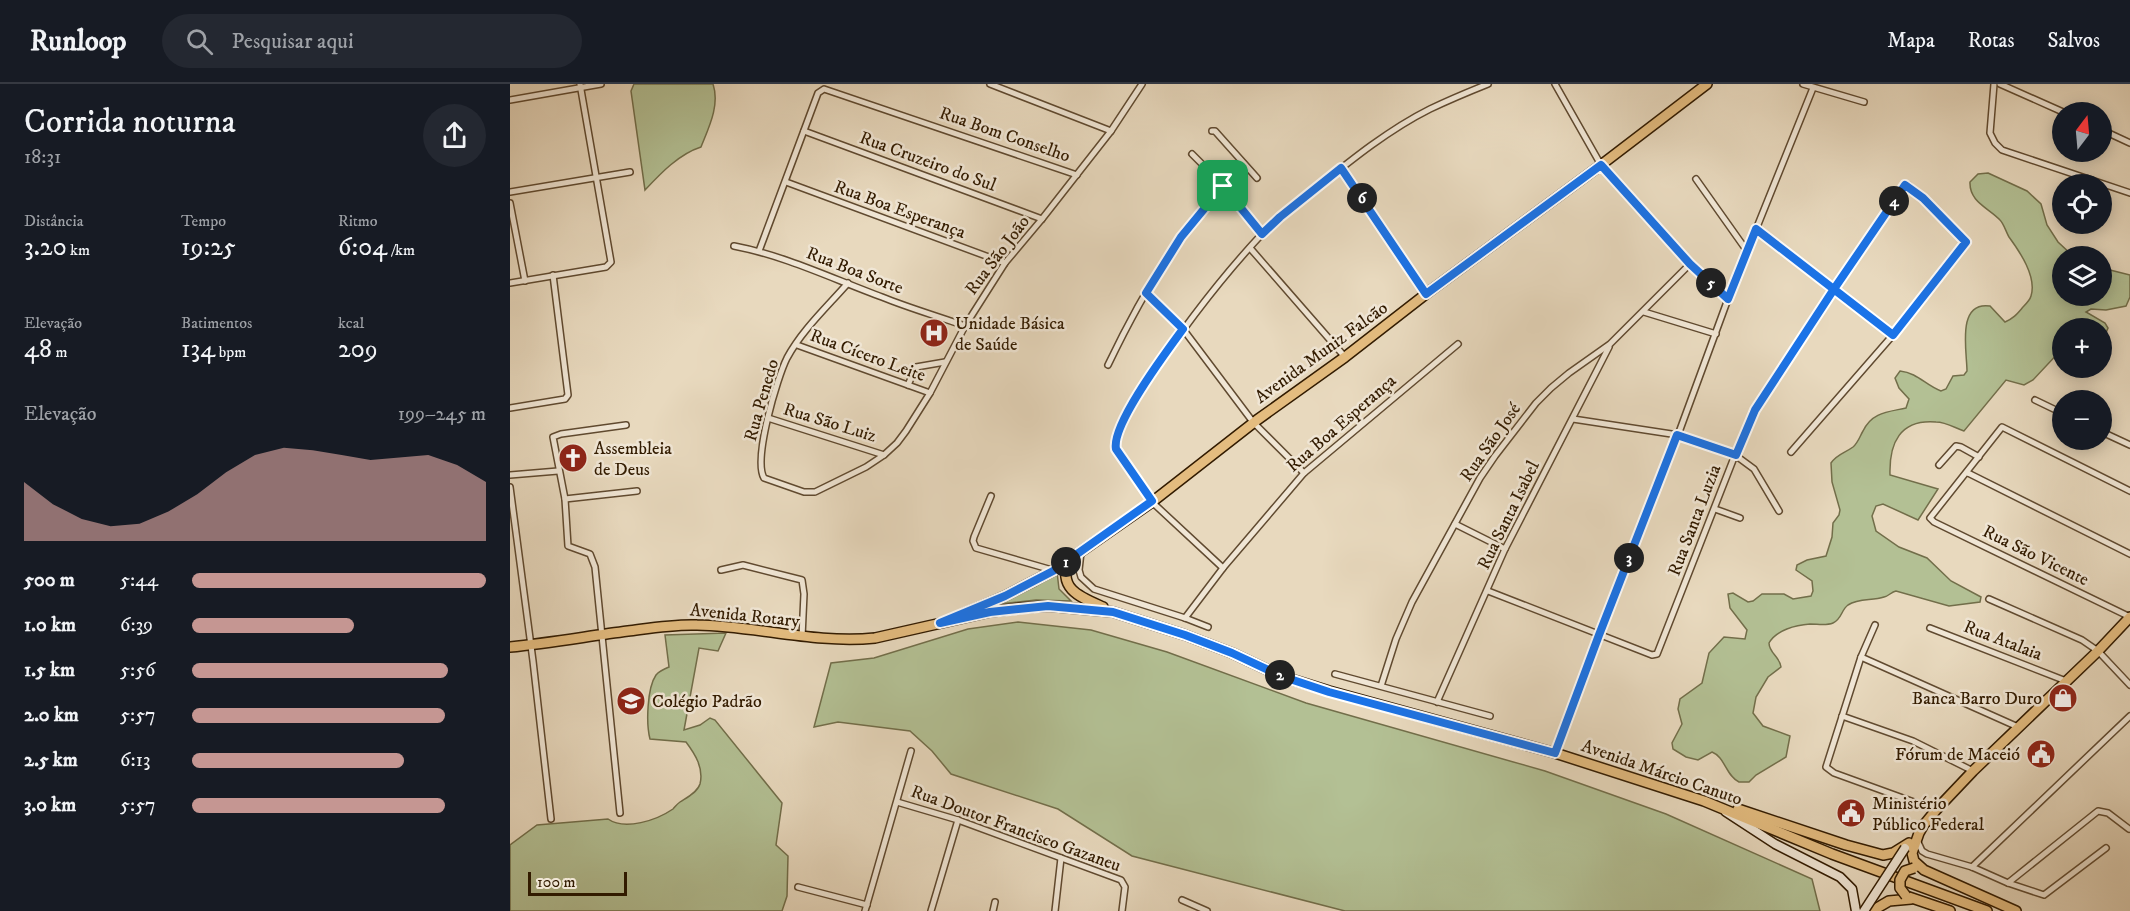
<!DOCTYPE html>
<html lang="pt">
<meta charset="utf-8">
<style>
:root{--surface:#171b24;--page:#242831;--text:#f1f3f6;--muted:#9ea1a6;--line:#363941;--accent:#c59692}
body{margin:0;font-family:"IM FELL DW Pica",serif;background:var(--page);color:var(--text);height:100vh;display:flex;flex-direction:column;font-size:22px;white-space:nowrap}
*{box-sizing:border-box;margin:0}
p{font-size:20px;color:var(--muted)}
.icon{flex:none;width:33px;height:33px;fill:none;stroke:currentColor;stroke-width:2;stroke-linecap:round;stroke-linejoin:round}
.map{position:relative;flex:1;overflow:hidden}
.sheet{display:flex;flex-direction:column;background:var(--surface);width:510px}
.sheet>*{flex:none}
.needle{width:39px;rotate:16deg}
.fabs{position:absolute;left:1542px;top:18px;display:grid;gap:12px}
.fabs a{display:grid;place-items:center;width:60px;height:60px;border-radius:50%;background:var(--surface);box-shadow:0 3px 15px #0003;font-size:30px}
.scale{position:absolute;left:18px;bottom:15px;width:99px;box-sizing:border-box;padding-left:6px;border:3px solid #321b00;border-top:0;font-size:16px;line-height:21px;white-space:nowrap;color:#321b00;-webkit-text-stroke:4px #f0e6d5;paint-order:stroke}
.pin{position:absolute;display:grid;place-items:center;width:51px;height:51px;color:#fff;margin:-26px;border-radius:12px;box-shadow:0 3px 9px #0006}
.km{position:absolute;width:30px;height:30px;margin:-15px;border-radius:50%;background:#222;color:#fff;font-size:16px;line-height:30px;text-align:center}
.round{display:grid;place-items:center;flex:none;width:63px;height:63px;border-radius:32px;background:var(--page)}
.headline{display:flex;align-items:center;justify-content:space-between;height:102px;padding:0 24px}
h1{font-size:33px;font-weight:600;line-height:45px}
.stats{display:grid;grid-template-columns:repeat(3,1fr);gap:9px;height:102px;padding:6px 24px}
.stats div{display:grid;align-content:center}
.stats b{font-size:26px;font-weight:600}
.stats small{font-size:16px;font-weight:400}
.stats p{font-size:16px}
.chart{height:168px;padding:12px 24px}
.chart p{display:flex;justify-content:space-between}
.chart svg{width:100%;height:108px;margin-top:6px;fill:var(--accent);opacity:.7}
ul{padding:0 24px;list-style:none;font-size:20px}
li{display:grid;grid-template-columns:96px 72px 1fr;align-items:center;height:45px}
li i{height:15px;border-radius:8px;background:var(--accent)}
header{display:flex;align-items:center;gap:36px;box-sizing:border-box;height:84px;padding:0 30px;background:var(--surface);border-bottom:2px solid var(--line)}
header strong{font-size:28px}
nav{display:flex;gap:33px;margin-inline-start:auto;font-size:21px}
.search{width:420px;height:54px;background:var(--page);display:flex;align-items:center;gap:15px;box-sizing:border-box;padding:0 21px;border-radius:33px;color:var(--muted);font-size:22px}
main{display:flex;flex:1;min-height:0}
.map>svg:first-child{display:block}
.green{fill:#b3c094;stroke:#726e4a;stroke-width:1.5}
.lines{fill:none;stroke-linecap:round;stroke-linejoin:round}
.minor-casing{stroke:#604a30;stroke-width:8}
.secondary-casing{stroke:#321b00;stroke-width:11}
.primary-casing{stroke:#321b00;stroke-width:12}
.minor{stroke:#f0e6d5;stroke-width:5}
.secondary{stroke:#f0e6d5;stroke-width:8}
.primary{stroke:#e4bc7f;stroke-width:9}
.secondary-bridge-casing{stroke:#321b00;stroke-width:11;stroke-linecap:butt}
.primary-bridge-casing{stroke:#321b00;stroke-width:12;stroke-linecap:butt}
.secondary-bridge{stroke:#f0e6d5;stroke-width:8}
.primary-bridge{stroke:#e4bc7f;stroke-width:9}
.route-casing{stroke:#fff;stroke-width:12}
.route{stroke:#1a73e8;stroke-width:8}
.labels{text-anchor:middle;stroke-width:5;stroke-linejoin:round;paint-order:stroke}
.street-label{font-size:18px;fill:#321b00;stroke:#f0e6d5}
.poi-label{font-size:18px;fill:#321b00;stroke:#f0e6d5;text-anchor:start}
</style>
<header>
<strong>Runloop</strong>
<div class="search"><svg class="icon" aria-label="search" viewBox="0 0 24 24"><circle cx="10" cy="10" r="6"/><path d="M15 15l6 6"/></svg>Pesquisar aqui</div>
<nav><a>Mapa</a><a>Rotas</a><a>Salvos</a></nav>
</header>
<main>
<section class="sheet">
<div class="headline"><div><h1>Corrida noturna</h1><p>18:31</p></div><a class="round"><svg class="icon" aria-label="share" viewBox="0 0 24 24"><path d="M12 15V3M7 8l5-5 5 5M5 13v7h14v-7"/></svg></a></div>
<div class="stats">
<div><p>Distância</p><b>3.20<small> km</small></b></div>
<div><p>Tempo</p><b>19:25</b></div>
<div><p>Ritmo</p><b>6:04<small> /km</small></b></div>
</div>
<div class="stats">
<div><p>Elevação</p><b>48<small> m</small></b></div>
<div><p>Batimentos</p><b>134<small> bpm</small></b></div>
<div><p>kcal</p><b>209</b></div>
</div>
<div class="chart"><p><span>Elevação</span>199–245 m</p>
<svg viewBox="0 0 160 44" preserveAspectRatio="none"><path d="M0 44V20L10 29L20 35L30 38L40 37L50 32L60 25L70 16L80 9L90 6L100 7L110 9L120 11L130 10L140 9L150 13L160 20V44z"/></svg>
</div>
<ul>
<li><b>500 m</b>5:44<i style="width:100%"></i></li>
<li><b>1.0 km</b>6:39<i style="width:55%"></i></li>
<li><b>1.5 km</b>5:56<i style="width:87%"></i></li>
<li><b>2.0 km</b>5:57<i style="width:86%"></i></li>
<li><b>2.5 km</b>6:13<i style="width:72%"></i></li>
<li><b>3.0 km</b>5:57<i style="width:86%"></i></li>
</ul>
</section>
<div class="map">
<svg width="1620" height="827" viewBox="0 0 1620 827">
<rect width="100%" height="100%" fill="#e8d9be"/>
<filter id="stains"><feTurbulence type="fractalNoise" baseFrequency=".00333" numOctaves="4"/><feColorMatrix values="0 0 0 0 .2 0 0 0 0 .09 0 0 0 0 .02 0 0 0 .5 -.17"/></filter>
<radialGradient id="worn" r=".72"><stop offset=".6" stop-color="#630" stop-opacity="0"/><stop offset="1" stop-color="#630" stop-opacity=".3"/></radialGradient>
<g class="green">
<path d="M124,0H203C210,21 199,43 191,63C169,70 151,89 135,106L121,7Z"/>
<path d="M1478,89L1517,107L1531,120L1537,141L1548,158L1563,172H1552V212H1592V184L1620,191V213L1616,222L1596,226L1581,225L1576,228L1595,239L1598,244L1592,258V244H1552V265L1523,296L1514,301L1496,296L1454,347C1445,344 1436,338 1426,338C1390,335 1379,359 1380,391L1428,405L1408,436L1373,420L1366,422L1362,432L1366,447L1389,463L1417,474L1441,497L1471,513L1470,518L1439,522L1386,507C1381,508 1379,512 1374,513C1362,517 1349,514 1338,521C1331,526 1332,535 1323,539C1316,542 1308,540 1300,540C1286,541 1266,546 1259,559C1259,569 1270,573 1271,583L1258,593L1246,613L1243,629L1253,642L1280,652L1276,673L1246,691L1239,698H1229C1216,692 1215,673 1202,668L1188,676L1176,673L1163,665L1162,659L1172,640L1168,625L1170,615L1192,599L1199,569L1214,553L1235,555L1237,546L1220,524L1218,510L1223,509L1238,518L1243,517L1252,510H1274L1283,515L1301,512L1303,507L1302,497L1286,486L1287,481L1297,476L1316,472L1322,453L1323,439L1329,431L1330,426L1322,398L1321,379C1327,370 1335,369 1343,363C1348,359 1350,352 1353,347C1362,328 1378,328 1396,324L1399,315L1389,304L1385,294L1390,287C1408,289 1415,301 1431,307L1436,305L1443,292L1454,291L1457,287C1457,268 1446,217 1480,222L1495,238C1504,234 1507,230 1513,223C1516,220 1520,216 1521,212C1527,193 1510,168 1499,153C1496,148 1494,140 1490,136C1479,124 1459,118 1460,98L1468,90Z"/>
<polygon points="547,488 549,505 561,517 526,516 489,520 526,502"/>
<polygon points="508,538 581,546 657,568 796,619 1035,687 1156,730 1302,795 1310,827 835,827 622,772 548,725 441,690 422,667 400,647 328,638 304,643 321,579 364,574 458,545"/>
<path d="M216,549L208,567L189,564L174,646L190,641L200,634L205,636L272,719L266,761L278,772L277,812L272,827H0V761L27,741L98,735C115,747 147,736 163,725C165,723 167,720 170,718C176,714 187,709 190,700C194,684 185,670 176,658L140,655C136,640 137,604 146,591C149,587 154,585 159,583L155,551Z"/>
</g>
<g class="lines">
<g class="minor-casing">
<g id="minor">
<polyline points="480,0 601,47"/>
<polyline points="1045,0 1091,81 1180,180 1218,215"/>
<polyline points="1293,0 1354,18"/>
<polyline points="1484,0 1480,49 1485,59 1492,66 1620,109"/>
<polyline points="1490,0 1553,28"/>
<polyline points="0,16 91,0"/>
<polyline points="1592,46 1620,59"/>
<polyline points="294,47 532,135"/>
<polyline points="702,47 705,47 747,94"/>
<polyline points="682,70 713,101 752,149"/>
<polyline points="831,84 916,210"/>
<polyline points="1186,95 1237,167"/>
<polyline points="276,98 495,179"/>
<polyline points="0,108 120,88"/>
<polyline points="0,119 15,197"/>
<polyline points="1246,145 1383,251"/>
<path d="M224,162C276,172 323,195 372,213C399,224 427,232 455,242"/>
<polyline points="740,164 835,273"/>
<polyline points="249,167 308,9 314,5 567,91"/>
<polyline points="0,199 96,183 101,178 70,0"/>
<path d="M338,199C317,223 292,246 277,274C267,294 243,375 254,394L294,408H305L356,383L374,371L387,359L396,347L420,309L455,242L495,179L532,135L601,47L632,0"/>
<polyline points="636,209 673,245 743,338 794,389"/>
<polyline points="1134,228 1206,250"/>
<polyline points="287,261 420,309"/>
<path d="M598,281C622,231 650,180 684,135C699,116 717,98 734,80"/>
<polyline points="398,301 406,283 435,278"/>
<polyline points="1525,316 1552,329"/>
<polyline points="0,324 55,315 58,311 43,191"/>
<polyline points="258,334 374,371"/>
<polyline points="1063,335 1168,351 1225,371 1244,385 1269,427"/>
<polyline points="1592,348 1620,361"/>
<polyline points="1429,381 1446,362 1451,363 1469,373"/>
<polyline points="1458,389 1620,470"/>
<polyline points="0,391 48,387"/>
<polyline points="0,403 23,577 41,735"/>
<polyline points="1620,407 1492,343 1420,434 1424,438 1620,533"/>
<polyline points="481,412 464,453 463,457 466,464 542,486"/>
<polyline points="55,415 127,407"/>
<polyline points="1205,425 1230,434"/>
<polyline points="945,440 995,465"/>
<polyline points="571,468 569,486 571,493 584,505 675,534 698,543"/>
<path d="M713,484L642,418L609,369C597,350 625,317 635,301C670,248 709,196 752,150C768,133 786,120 804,106C840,77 878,46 920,25C939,16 958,8 978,0"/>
<polyline points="211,486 233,481 292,496 294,510 292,553"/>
<polyline points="978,507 1142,571 1147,570 1225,371 1245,326 1324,205 1394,102 1398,101 1455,155 1455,159 1383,251 1281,368"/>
<polyline points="1479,515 1572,556 1588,567 1620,601"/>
<polyline points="675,534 713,484 794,389 948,260"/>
<polyline points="1365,541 1351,573 1316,683 1324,689 1426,726"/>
<polyline points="1420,544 1556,597"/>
<polyline points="1351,573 1508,643"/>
<polyline points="825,590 980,632"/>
<polyline points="871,602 886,555 902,518 970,394 985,372 1026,319 1041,304 1059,289 1100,260 1180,180"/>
<polyline points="927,618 995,465 1099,263"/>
<polyline points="1332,632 1403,657 1463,687"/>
<polyline points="1045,669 1089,551 1168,351 1218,215 1303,4"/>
<polyline points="387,718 448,736 611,796 615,803 612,827"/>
<polyline points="110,729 85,483 80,470 58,462 55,415 43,353 51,350 116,341"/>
<polyline points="1407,756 1412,767 1417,770 1462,783 1498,799 1534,811 1596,764"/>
<polyline points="1462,783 1620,632"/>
<polyline points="1498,799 1588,727 1598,729 1619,745"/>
<polyline points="288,803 357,821"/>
<polyline points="672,816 697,827"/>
<polyline points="355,827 401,667"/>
<polyline points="421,827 448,736"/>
<polyline points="483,827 485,818"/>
<polyline points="545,827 551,774"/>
</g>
</g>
<g class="secondary-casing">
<polyline id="secondary" points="1216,728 1265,760 1330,793 1342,805 1346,827"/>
</g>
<g class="primary-casing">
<g id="primary">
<path d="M559,475C547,505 570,513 593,523"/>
<polyline points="453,530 495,512 543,487 642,418 747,336 835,273 916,210 1091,81 1197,0"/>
<path d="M0,563C40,559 79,552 118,547C141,544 164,540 187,541C247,542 305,560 365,554L480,528L511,524L538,522L603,528L675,551L722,569L771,592L819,607L1045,669L1194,717L1322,770L1477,827"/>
<polyline points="1228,725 1336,761 1373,771 1383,769 1399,759"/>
<polyline points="1396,812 1440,827"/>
<polyline points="1362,827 1379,817 1401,815"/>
<polyline points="1506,827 1414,786 1404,777 1402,769 1409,749 1413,742 1426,726 1463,687 1588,567 1620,533"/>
</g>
</g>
<use href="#minor" class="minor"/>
<use href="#secondary" class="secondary"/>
<use href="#primary" class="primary"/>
<g class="secondary-bridge-casing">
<polyline id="secondary-bridge" points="1354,827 1395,764"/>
</g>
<g class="primary-bridge-casing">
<polyline id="primary-bridge" points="1396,812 1390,804 1390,796 1395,787 1404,784"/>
</g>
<use href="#secondary-bridge" class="secondary-bridge"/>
<use href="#primary-bridge" class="primary-bridge"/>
</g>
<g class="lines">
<g class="route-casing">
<path id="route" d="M713,102L671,153L636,209L673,245C657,267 601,341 606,365L642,417L543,487L495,512L430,539L480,528L538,522L603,528L675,551L722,569L771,592L819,608L1045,669L1089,551L1167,351L1226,371L1245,326L1324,205L1395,101L1413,114L1456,158L1383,251L1246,145L1218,215L1180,180L1091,81L916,210L831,84L770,133L752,150L713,102"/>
</g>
<use href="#route" class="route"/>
</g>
<defs>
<g id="hospital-disc" transform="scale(1.5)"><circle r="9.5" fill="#8f2418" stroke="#f0e6d5"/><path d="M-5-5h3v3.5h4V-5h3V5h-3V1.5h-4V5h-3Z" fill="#fff"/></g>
<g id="church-disc" transform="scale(1.5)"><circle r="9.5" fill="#8f2418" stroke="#f0e6d5"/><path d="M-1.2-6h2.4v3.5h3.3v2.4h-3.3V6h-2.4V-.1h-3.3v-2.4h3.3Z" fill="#fff"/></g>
<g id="shop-disc" transform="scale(1.5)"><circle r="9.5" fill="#8f2418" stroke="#f0e6d5"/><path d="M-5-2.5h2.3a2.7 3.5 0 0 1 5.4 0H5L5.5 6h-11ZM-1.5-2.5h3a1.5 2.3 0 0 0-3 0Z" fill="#fff"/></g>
<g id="school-disc" transform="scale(1.5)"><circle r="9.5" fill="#8f2418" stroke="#f0e6d5"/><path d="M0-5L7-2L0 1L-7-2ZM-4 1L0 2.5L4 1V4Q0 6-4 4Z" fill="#fff"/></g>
<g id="civic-disc" transform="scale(1.5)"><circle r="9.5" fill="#8f2418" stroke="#f0e6d5"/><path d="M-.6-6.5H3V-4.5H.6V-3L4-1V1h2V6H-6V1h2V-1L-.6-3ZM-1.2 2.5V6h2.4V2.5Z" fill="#fff"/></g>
</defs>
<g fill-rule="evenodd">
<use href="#hospital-disc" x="424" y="249"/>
<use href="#church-disc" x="63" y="374"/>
<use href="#shop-disc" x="1553" y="614"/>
<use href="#school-disc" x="121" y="617"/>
<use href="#civic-disc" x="1531" y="670"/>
<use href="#civic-disc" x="1341" y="729"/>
</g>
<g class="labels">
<g class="street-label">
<text transform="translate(495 50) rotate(19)" y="6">Rua Bom Conselho</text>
<text transform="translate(418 77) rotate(20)" y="6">Rua Cruzeiro do Sul</text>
<text transform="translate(390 125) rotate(20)" y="6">Rua Boa Esperança</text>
<text transform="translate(487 171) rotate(-53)" y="6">Rua São João</text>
<text transform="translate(345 186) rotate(21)" y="6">Rua Boa Sorte</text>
<text transform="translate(811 268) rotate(-36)" y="6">Avenida Muniz Falcão</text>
<text transform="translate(358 271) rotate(20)" y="6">Rua Cícero Leite</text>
<text transform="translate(251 316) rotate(-74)" y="6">Rua Penedo</text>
<text transform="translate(320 338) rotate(17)" y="6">Rua São Luiz</text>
<text transform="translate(831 339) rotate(-41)" y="6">Rua Boa Esperança</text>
<text transform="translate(980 358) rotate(-55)" y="6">Rua São José</text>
<text transform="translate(998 431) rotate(-64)" y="6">Rua Santa Isabel</text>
<text transform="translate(1184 436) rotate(-69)" y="6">Rua Santa Luzia</text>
<text transform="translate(1526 471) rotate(26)" y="6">Rua São Vicente</text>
<text transform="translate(235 531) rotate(6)" y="6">Avenida Rotary</text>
<text transform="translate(1493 556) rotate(21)" y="6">Rua Atalaia</text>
<text transform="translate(1152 688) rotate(19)" y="6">Avenida Márcio Canuto</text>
<text transform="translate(506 744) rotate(20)" y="6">Rua Doutor Francisco Gazaneu</text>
</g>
<g class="poi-label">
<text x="445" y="245">Unidade Básica<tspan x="445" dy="21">de Saúde</tspan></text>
<text x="84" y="370">Assembleia<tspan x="84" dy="21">de Deus</tspan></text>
<text x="1532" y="620" text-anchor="end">Banca Barro Duro</text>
<text x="142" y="623">Colégio Padrão</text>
<text x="1510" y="676" text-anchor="end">Fórum de Maceió</text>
<text x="1362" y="725">Ministério<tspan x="1362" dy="21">Público Federal</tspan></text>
</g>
</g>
<rect width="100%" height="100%" filter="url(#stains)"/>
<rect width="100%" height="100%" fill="url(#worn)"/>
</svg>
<div class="fabs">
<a><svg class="needle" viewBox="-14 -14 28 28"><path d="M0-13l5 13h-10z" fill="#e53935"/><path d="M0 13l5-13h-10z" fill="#9ea1a6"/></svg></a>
<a><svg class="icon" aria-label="locate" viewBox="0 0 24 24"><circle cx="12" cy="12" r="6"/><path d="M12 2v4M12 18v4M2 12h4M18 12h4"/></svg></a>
<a><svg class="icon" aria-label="layers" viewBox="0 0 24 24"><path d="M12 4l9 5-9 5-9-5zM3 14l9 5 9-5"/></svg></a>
<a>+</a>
<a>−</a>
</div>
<div class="scale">100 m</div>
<div class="pin" style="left:713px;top:102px;background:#1e9e55"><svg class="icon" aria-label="arrive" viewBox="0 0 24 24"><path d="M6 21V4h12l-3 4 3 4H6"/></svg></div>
<b class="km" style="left:556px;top:478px">1</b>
<b class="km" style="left:770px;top:591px">2</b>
<b class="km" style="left:1119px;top:474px">3</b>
<b class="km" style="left:1384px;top:117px">4</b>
<b class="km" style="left:1201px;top:199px">5</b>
<b class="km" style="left:852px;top:114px">6</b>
</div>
</main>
